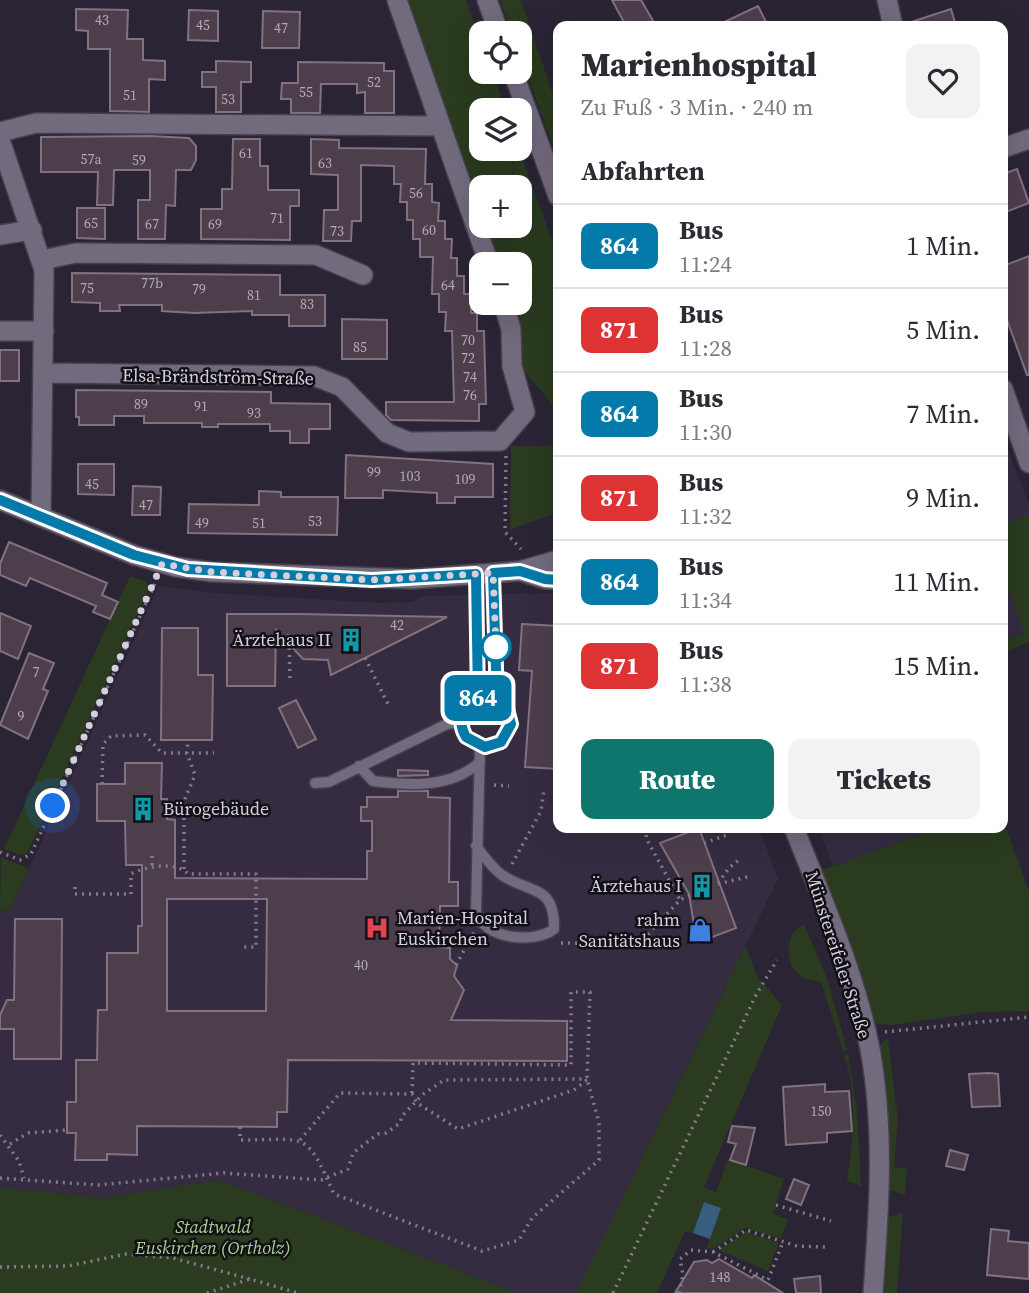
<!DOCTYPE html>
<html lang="de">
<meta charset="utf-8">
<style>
body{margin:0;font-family:"Source Serif 4",serif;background:#f2f2f3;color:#2b2b33;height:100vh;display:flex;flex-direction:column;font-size:26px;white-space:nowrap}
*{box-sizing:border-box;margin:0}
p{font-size:23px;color:#7c7c81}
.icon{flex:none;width:38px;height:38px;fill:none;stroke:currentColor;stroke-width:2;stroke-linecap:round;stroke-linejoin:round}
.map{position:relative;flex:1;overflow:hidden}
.details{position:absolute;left:553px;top:21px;width:455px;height:812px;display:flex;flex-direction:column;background:#fff;border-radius:14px;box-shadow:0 7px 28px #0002}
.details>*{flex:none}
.badge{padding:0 14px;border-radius:10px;font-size:24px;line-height:46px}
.fabs{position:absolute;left:469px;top:21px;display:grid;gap:14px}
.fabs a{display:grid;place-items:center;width:63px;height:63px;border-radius:14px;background:#fff;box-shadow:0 7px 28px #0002;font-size:35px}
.you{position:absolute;width:35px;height:35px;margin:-18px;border:5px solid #fff;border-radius:50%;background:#1a73e8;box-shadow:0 0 0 10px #1a73e833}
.map>.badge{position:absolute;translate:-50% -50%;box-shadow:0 0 0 4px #fff}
h2{padding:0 28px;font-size:26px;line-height:63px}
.round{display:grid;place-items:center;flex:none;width:74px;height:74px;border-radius:14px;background:#f2f2f3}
.summary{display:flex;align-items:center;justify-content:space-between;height:119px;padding:0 28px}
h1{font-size:33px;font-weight:800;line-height:52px}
.action{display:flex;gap:14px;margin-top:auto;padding:14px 28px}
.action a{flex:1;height:80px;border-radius:14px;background:#0f766e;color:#fff;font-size:28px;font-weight:800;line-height:80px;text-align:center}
.action a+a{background:#f2f2f3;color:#2b2b33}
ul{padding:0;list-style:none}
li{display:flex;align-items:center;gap:21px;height:84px;padding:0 28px;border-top:2px solid #e1e1e2}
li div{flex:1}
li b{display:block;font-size:26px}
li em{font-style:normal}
li .badge{min-width:77px;font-weight:700;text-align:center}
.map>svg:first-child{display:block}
.built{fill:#362c42}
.green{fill:#2a3b1f}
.water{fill:#375e7f}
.building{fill:#4d3e4b;stroke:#827180;stroke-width:2;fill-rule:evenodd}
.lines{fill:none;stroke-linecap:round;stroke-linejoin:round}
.service-casing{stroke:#463f4d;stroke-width:13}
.minor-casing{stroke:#463f4d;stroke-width:22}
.tertiary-casing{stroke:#463f4d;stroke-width:22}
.path{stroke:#827c8a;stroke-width:3.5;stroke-dasharray:2 5;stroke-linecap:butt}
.service{stroke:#726a7d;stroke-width:10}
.minor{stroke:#726a7d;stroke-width:19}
.tertiary{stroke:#726a7d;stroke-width:19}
.line-casing{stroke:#fff;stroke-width:16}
.line{stroke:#037aa9;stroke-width:10}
.walk{stroke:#d4cfda;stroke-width:7;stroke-dasharray:0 12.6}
.stop-dot{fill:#fff;stroke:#037aa9;stroke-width:3.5}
.labels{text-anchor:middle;stroke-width:5;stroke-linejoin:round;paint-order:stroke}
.number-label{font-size:14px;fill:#b2abb6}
.street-label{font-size:18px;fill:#d4cfda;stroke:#120f16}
.poi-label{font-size:18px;fill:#d4cfda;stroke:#120f16;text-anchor:end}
.park-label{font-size:18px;font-style:italic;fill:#a9d28f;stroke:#120f16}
</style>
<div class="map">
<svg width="1029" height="1293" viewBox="0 0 1029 1293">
<rect width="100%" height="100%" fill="#2b2435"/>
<path class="built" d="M1003,437L1029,504V631L1003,641Z
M159,586L215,593L380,603L412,602L424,596L558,593V828H759L778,879L576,1293H518L219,1180L101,1198L0,1187V911L10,910Z
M819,828H938L833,866Z"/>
<path class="green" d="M405,0H466L481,42V72H492L506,110H481V149H519L558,257V423L557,410L520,366L511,303H520V264H497L484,226H520V187H481V218Z
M500,0H521L558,109V160L520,55V33H512Z
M511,446H553V458H558V512L510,530Z
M1029,515V642L1003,653V641L1024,633L1003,574V525Z
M130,576L145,581L149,586L146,595L28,852L22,855L4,849Z
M1003,820L1029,891V1011L982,1012L892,1025L876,1024L822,870L938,828H1003Z
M1,857L29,869L10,910L0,911Z
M804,924L828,981L847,1050L843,1051L821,982L803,978L791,966C787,950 787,932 804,924Z
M746,945L756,975L782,1005L704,1187L716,1192L728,1159L784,1179L773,1214L788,1220L781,1239L745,1228L712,1250L707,1247L721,1208L704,1202L693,1233L685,1231L657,1293H576Z
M888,1039L898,1120L894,1167L907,1169L905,1195L890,1190L889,1117L880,1048L883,1041Z
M848,1054L857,1111L861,1186L847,1181C853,1139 858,1096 844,1055Z
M219,1180L518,1293H0V1187L101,1198Z
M903,1213L897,1293H882L888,1217Z
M746,1232L779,1243L768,1271L718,1250Z"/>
<path class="water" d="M704,1202L721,1208L710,1239L693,1233Z"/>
<path class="building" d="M612,0H641L656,26H626Z
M758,6L768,26H716Z
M76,9L128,10L127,39H143V60L165,61V80L149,79V112L110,111V49H88V31L76,30Z
M951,9L956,26H908V23Z
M189,10L218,11V41L188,40Z
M263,11L300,12L299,48H262Z
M216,61L251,62V82H241V112H216V87H202V72H216Z
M298,62L384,63V71H394V113H365V92L357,93V84H321L320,113H291V99H281L282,83H298Z
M149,136L189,138L196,146V160L191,170H176L175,206L166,205L165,239H138V200H150V170H114L113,205H97L98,172H41V137Z
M233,139H260V166H268V190H299V206H290V240L201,239V209H222V189H232Z
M311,139L339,140V148L426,149L425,184H432V202L439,203L438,221H445V239H452L451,258H457V276H464V294H471V313H477V331H484L486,404H479V421L391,420L386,415V402H454L452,331H445L446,312H439V294H432L433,257H420V239H413V220H407V202H400L401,184H394V166L361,165V221H352L351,241H323L324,210H338V175L311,174Z
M1017,169L1029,203L1003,213V174Z
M77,208H105V239L77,238Z
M1029,256V375H1027L1003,309V266Z
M72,273L280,275V295H325V326H289V315H252V311L194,313L162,311V305H119L120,311H100V303L72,302Z
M342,319L387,320V359H342Z
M0,350H19V381H0Z
M76,390L271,392V403L330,404V429H309V443H290V431H270V424H218V427H202V423H144V416H114V425H79V417H76Z
M346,455L493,464V497H455V503H437V493L383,490V498H345Z
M78,464H114V495L78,494Z
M133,486L161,487L160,515H132Z
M259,491L281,492V497H338L337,535L188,533L189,504L259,505Z
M9,542L107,583L102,595L118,602L110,619L93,612L96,606L30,578L26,586L0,575V564Z
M0,613L31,626L18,659L0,651Z
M227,614H299L447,617L331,675L328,660L303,659L276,630L275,686H227Z
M522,624L558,626V769L525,767L532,671L519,670Z
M162,628H198V675H213L212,740H161Z
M29,653L54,663L43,689L48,691L28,739L0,725Z
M296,700L316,739L298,748L279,708Z
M125,763H162L161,799H167V819L175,820V878L367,879V851H372V821H361V807H367V797H398V791H428V797L450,798L449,882H458V906H440L439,947L450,948V959L457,965L454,976L464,990L451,1020L567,1021V1061L288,1060L287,1112H277V1127L137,1126V1155L107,1154V1160H75L76,1133H67V1102H76V1060H97L98,1010H107V953H138V926H142V865H126L125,821H97V784H125ZM167,899H267L266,1011H167Z
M398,770L428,771V775L398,776Z
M699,828L736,928L697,943L689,894L660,843Z
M15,919H62L61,1059H14V1029H0V1015L7,1000H14Z
M989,1073L998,1074L1000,1106L972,1107L969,1074Z
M825,1084V1092L849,1091L852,1131L827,1133V1142L786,1145L783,1087Z
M732,1126L755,1128L746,1165L730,1160L736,1144L728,1142Z
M950,1150L968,1155L964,1170L946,1166Z
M794,1179L809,1185L801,1205L786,1199Z
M991,1229L1009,1231L1008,1241L1029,1243V1279L987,1275Z
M719,1259L752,1278L754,1275L783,1293H675L694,1262L707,1260L712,1263Z
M820,1276L821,1293H796L794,1279Z"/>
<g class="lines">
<g class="service-casing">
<path id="service" d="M493,573L497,700
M476,574L478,699
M461 722a25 25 0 1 1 50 0a25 25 0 1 1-50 0Z
M359,766L373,781C411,786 451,788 480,762
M315,783L329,782L447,724L461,722
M476,846C484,856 491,867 502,875C530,894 555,884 554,929C535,944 483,940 476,911L480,746"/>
</g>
<g class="minor-casing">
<path id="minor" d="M397,0L489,264
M887,0L893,26
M0,132L36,123L440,126
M0,140L44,270L41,517
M1003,148L1029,139
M0,235L32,230
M42,260L76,253L316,255L363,275
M0,331H44
M43,373L314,376L342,387L387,433L409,442L500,441L525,412L512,366L511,329L503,303
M1003,389L1029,463
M0,500L134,555L176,567L212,572L412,579L520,571L558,560
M520,571L545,579L558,580"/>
</g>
<g class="tertiary-casing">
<path id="tertiary" d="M487,0L499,33
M513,72L558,196
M794,828C822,899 855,973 870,1049C885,1131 879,1211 873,1293"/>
</g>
<path class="path" d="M506,456L505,532L521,549
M289,634L290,681
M365,658L389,706
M102,784L103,744L111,736L145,735L162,753H214
M494,785L509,786
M647,828L646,838L680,900
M704,843L730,834
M0,852L20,860L31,854L157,579
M152,856V867
M512,864L541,811L544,790
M184,869V801L195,775L187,753L188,740
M718,883L729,868L740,859
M718,884L751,876
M75,887V894H131V874C145,866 177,861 188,874H256V947H244
M561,943L639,944L680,900L690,895
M456,965L474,932
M885,1032L1029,1017
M240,1127V1140C308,1140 305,1129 334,1194L482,1251L519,1240L532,1218L599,1160V1122L587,1079L590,992H571V1065L413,1063L412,1094
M0,1135L19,1161L24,1178
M300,1140L340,1093L412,1094L417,1103L458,1129L574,1090L587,1080
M10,1144L28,1133L67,1130
M0,1178L98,1185L224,1173L321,1180L348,1169L353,1153L378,1134L386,1133L400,1123L402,1116L422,1095L444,1080L587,1079
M776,1205L831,1221
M713,1252L746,1230L797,1246L827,1247
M0,1267L68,1266L126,1254L173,1258L250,1279
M207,1293L250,1279L298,1293
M613,1293L757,993L777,960
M679,1293L683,1275L680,1259L691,1250L713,1252L768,1280L783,1242"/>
<use href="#service" class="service"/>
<use href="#minor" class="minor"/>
<use href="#tertiary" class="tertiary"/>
</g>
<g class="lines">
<g class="line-casing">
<path id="line" d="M0,500L134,555L188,569L372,580L476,574L478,699C462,707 457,722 466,737L485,747L501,742L511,724L507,709L497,700L493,573L520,571L545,579L558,580"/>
</g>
<use href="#line" class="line"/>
<path class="walk" d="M53,806L162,564L212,572L372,580L493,573L496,647"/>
</g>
<defs>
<g id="building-bare" transform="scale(1.89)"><path d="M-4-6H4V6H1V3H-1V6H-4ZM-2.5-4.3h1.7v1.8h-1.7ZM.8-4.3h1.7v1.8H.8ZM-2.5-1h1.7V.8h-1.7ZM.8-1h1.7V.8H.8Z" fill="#0f9aa8" stroke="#120f16" stroke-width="2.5" paint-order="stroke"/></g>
<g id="hospital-bare" transform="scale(1.89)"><path d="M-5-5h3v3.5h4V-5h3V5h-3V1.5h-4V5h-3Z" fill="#e0444e" stroke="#120f16" stroke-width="2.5" paint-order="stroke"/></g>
<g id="shop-bare" transform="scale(1.89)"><path d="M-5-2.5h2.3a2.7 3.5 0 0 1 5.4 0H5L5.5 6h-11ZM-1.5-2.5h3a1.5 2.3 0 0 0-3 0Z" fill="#3f7fe0" stroke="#120f16" stroke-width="2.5" paint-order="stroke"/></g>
</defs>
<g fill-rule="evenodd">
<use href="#building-bare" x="351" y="640"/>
<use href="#building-bare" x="143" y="809"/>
<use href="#building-bare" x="702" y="886"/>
<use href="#hospital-bare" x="377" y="928"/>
<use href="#shop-bare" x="700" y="930"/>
</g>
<circle class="stop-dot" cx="496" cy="647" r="14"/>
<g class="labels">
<g class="number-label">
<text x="102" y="25">43</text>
<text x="203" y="30">45</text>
<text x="281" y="33">47</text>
<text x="374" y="87">52</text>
<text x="306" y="97">55</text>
<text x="130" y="100">51</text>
<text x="228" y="104">53</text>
<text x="246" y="158">61</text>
<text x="91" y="164">57a</text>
<text x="139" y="165">59</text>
<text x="325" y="168">63</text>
<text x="416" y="198">56</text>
<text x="277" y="223">71</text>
<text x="91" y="228">65</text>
<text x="152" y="229">67</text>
<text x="215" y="229">69</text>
<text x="429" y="235">60</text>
<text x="337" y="236">73</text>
<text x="152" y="288">77b</text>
<text x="448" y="290">64</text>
<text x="87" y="293">75</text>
<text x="199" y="294">79</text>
<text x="254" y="300">81</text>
<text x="307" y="309">83</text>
<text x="468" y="345">70</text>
<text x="360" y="352">85</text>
<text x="468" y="363">72</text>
<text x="470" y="382">74</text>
<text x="470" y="400">76</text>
<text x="141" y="409">89</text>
<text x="201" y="411">91</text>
<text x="254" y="418">93</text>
<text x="374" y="477">99</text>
<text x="410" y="481">103</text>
<text x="465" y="484">109</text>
<text x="92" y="489">45</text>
<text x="146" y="510">47</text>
<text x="315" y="526">53</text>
<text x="202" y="528">49</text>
<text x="259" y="528">51</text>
<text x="397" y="630">42</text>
<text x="36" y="677">7</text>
<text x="21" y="721">9</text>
<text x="361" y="970">40</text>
<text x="821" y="1116">150</text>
<text x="720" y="1282">148</text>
</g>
<g class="street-label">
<text transform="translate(218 377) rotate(1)" y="6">Elsa-Brändström-Straße</text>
<text transform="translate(838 955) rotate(72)" y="6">Münstereifeler Straße</text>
</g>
<g class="poi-label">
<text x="331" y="646">Ärztehaus II</text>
<text x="163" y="815" text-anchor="start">Bürogebäude</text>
<text x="682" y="892">Ärztehaus I</text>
<text x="397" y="924" text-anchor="start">Marien-Hospital<tspan x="397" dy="21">Euskirchen</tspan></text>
<text x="680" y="926">rahm<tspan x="680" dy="21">Sanitätshaus</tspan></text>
</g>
<g class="park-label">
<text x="213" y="1233">Stadtwald<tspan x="213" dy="21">Euskirchen (Ortholz)</tspan></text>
</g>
</g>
</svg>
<div class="fabs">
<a><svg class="icon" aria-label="locate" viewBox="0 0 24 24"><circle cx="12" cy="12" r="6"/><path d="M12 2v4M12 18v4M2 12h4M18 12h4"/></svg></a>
<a><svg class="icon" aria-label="layers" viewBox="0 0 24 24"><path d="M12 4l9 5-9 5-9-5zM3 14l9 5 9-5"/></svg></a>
<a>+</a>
<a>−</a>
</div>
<div class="you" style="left:53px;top:806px"></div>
<b class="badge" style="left:478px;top:698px;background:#037aa9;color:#fff">864</b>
<section class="details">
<div class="summary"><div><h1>Marienhospital</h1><p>Zu Fuß · 3 Min. · 240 m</p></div><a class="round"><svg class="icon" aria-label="heart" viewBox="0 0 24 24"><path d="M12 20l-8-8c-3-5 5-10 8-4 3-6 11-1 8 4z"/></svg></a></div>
<h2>Abfahrten</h2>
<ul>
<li><span class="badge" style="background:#037aa9;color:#fff">864</span><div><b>Bus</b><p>11:24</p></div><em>1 Min.</em></li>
<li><span class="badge" style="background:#d33;color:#fff">871</span><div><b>Bus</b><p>11:28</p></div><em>5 Min.</em></li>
<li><span class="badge" style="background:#037aa9;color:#fff">864</span><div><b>Bus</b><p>11:30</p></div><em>7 Min.</em></li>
<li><span class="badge" style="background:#d33;color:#fff">871</span><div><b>Bus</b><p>11:32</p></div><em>9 Min.</em></li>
<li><span class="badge" style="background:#037aa9;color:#fff">864</span><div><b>Bus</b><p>11:34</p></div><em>11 Min.</em></li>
<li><span class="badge" style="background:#d33;color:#fff">871</span><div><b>Bus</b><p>11:38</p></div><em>15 Min.</em></li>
</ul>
<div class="action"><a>Route</a><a>Tickets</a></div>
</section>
</div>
